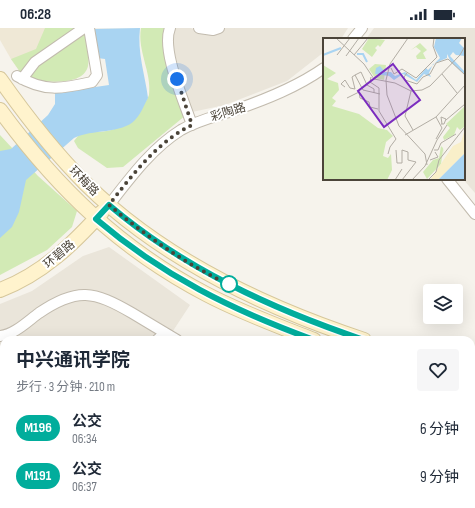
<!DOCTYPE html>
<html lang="zh">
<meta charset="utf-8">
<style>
body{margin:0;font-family:"Sofia Sans Condensed","Noto Sans SC",sans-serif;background:#f6f6f7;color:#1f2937;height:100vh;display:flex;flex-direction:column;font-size:15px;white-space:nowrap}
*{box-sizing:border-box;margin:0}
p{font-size:13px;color:#747a83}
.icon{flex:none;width:22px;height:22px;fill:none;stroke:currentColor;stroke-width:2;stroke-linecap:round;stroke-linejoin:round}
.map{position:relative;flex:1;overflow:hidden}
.details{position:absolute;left:0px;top:308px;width:475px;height:172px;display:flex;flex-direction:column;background:#fff;border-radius:12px 12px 0 0;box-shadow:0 4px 16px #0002}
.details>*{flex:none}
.badge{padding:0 8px;border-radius:13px;font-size:14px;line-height:26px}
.buttons{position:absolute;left:423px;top:256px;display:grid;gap:8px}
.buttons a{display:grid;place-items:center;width:40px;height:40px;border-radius:4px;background:#fff;box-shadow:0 4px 16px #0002;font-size:20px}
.you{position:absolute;width:20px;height:20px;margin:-10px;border:3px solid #fff;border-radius:50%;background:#1a73e8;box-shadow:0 0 0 6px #1a73e833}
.map>.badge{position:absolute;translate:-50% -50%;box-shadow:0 0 0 2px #fff}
.round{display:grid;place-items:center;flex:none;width:42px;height:42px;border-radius:4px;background:#f6f6f7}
.headline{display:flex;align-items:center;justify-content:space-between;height:68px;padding:0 16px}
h1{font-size:19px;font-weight:700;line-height:30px}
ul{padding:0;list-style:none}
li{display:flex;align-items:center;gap:12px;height:48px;padding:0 16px}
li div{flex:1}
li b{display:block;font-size:15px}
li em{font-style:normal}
li .badge{min-width:44px;font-weight:700;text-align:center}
.status{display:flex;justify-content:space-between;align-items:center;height:28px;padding:0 20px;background:#fff;direction:ltr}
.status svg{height:11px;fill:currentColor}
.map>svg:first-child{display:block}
.residential{fill:#eae5da}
.education{fill:#efe8d6}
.green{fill:#d2eab5}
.water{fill:#a9d4f2}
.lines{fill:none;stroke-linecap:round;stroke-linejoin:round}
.street-casing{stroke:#c2bbae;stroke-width:12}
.secondary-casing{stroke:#d6c79b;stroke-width:16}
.street{stroke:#fff;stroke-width:10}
.secondary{stroke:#fff3cd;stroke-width:14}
.line-casing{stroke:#fff;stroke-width:9}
.line{stroke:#01ad9c;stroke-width:6}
.walk{stroke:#4b4439;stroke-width:4;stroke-dasharray:0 7.2}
.stop-dot{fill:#fff;stroke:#01ad9c;stroke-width:2}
.labels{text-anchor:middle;stroke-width:4;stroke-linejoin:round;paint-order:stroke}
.street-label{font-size:12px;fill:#4b4439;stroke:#fff}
.inset-river{fill:none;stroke:#a9d4f2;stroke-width:2}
.inset-road{fill:none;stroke:#b2ada4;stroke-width:1}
.view{fill:#7b2cbf;fill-opacity:0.15;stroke:#7b2cbf;stroke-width:2}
.inset-edge{fill:none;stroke:#4b4439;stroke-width:2}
</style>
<div class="status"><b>06:28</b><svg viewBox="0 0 49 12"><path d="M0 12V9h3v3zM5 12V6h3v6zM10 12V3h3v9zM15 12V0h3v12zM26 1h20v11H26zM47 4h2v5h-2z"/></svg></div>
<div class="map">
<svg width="475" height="480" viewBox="0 0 475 480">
<rect width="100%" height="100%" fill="#f6f3ec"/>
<path class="residential" d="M176,0H191L204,6L217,7L225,0H348L341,11H324V24L287,53L225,77L192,84L173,20L172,3Z
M374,0H475V165L463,151L464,11H366Z
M109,219L190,277L167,312H4V476L0,480V276L32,263L83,228Z"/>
<path class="education" d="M0,0H84L88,37L86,42L76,51H25L11,31L0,12Z
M6,476H231L225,480H2Z"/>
<path class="green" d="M45,0H84C86,11 90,27 88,38C83,60 41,53 25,51L11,31L36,21Z
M141,0H164C158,17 179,68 186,87L123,139L107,140L78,120L74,113L78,108L86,103C108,107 132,98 143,78C145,74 148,70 149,67C152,44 137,23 141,0Z
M0,107L38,148L77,183L72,199L47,222L0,247Z"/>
<path class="water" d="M140,0C137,24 145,47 148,70C144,77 141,86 135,92C122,106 92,101 74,110L26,152L19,184L12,199L0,210V123L11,121L48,87L55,76V65L109,57L105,31L97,30L94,1Z"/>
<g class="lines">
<g class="street-casing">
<path id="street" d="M170,0C161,22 184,73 192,97
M199,0L213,2L219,0
M353,11L362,0
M17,48C44,64 61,61 92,54L97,47L89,0
M22,51L35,34L84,0
M447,151L475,186
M109,177C130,150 152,120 181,102C198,92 217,88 235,82C267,71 297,59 324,40
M0,308C14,307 28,293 39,285C77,259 94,263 132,285C147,294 162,303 177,312
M157,312L165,305
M0,359H4
M0,425H4
M471,446L475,447"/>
</g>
<g class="secondary-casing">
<path id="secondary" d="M0,51C26,88 54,124 86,156C162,231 264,279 364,312
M0,82C57,160 120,221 206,266C240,284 278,298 314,312
M0,262C42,246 72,217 102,184
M471,336H475
M471,351H475"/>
</g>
<use href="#street" class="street"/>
<use href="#secondary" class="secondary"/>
</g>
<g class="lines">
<g class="line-casing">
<path id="line" d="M314,312C232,282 163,248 96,191L109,177C183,240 272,281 364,312"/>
</g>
<use href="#line" class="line"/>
<path class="walk" d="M177,51L192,97C157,114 132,147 109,177C146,208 187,237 232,258L229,256"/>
</g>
<circle class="stop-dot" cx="229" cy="256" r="8"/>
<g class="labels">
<g class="street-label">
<text transform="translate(228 84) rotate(-17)" y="4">彩陶路</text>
<text transform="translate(84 153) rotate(45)" y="4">环梅路</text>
<text transform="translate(59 226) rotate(-40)" y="4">环碧路</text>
</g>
</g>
<g transform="translate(323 10)">
<rect width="142" height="142" fill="#f6f3ec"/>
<path d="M46,0L62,2L57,9L55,7L52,10L54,12L49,19L39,11ZM97,5L104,12L100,15L103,21H94L93,18L98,13L93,9L88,12ZM52,26L63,27L61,42L52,40L46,31ZM0,27L13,35L4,41L15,45L16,52L9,60L13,63L9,68L36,76L55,90L64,92L70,98L63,104L60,118L65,120L68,116L69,132L64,142H0ZM142,68L141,89L137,92L134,89L131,97L121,102L120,99L127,90L123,86ZM118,108L120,110L121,116L120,112L118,126L104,141L100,134L110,122L116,120Z" fill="#d2eab5"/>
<path d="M142,91V115L115,142H107L130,108L138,104Z" fill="#f9efc9"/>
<path d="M113,0H139L136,5L142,11V18L133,17L130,14L127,18L142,34V37L128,24L124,16V20L110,26L106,35L108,39L101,36L94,44L80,36L71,42L66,38L52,36L53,30L57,28L62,34H68L72,38L82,34L93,42L103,30L105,32L117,20L111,9ZM142,115V142H115Z" fill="#a9d4f2"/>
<path class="inset-river" d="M34,16H40L44,24M0,17L18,10"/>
<path class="inset-road" d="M13,0L41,26L51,41L72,45L88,53L99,52L107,48L137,17L142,8M85,0L67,26L63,42L64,57L76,88L102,116L104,127M14,17L27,0M31,17L45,0M23,18L36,0M68,30L71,36L79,31L93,40L114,19L110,8L111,0M84,35L81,39L82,42L94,46L100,39L107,36L113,25L125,21L142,37M119,36L134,55M32,37L38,34L44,47L51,51V55M48,39L47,44L56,50V73L73,101L67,109L65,116M22,49L18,46L22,42L27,50L32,51L29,39L32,37L40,52L57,56M88,53L82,78L90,92M24,60L36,54L37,60L46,64L47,69L55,71M113,79L119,90L113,101M123,82L142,66M118,86H121L123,81L118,79L119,86M82,97L113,79L142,47M73,112L74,125H79V112L85,114V122L93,124L79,142M111,112H115L118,105L133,96M107,122L115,119L112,114M72,142L79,131M89,142L102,128L114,102L124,87M105,142L113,134L116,122L142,89"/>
<path class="view" d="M70,26L97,62L61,89L35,53Z"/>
<rect width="142" height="142" class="inset-edge"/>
</g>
</svg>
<div class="buttons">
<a><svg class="icon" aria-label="layers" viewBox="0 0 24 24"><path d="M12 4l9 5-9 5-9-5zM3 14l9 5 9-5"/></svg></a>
</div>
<div class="you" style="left:177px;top:51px"></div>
<section class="details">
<div class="headline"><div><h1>中兴通讯学院</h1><p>步行 · 3 分钟 · 210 m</p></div><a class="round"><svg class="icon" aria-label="heart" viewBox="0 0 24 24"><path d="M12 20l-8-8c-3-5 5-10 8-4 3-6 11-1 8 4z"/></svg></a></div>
<ul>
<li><span class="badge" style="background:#01ad9c;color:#fff">M196</span><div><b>公交</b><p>06:34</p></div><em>6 分钟</em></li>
<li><span class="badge" style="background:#01ad9c;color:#fff">M191</span><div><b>公交</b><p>06:37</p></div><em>9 分钟</em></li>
</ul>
</section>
</div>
